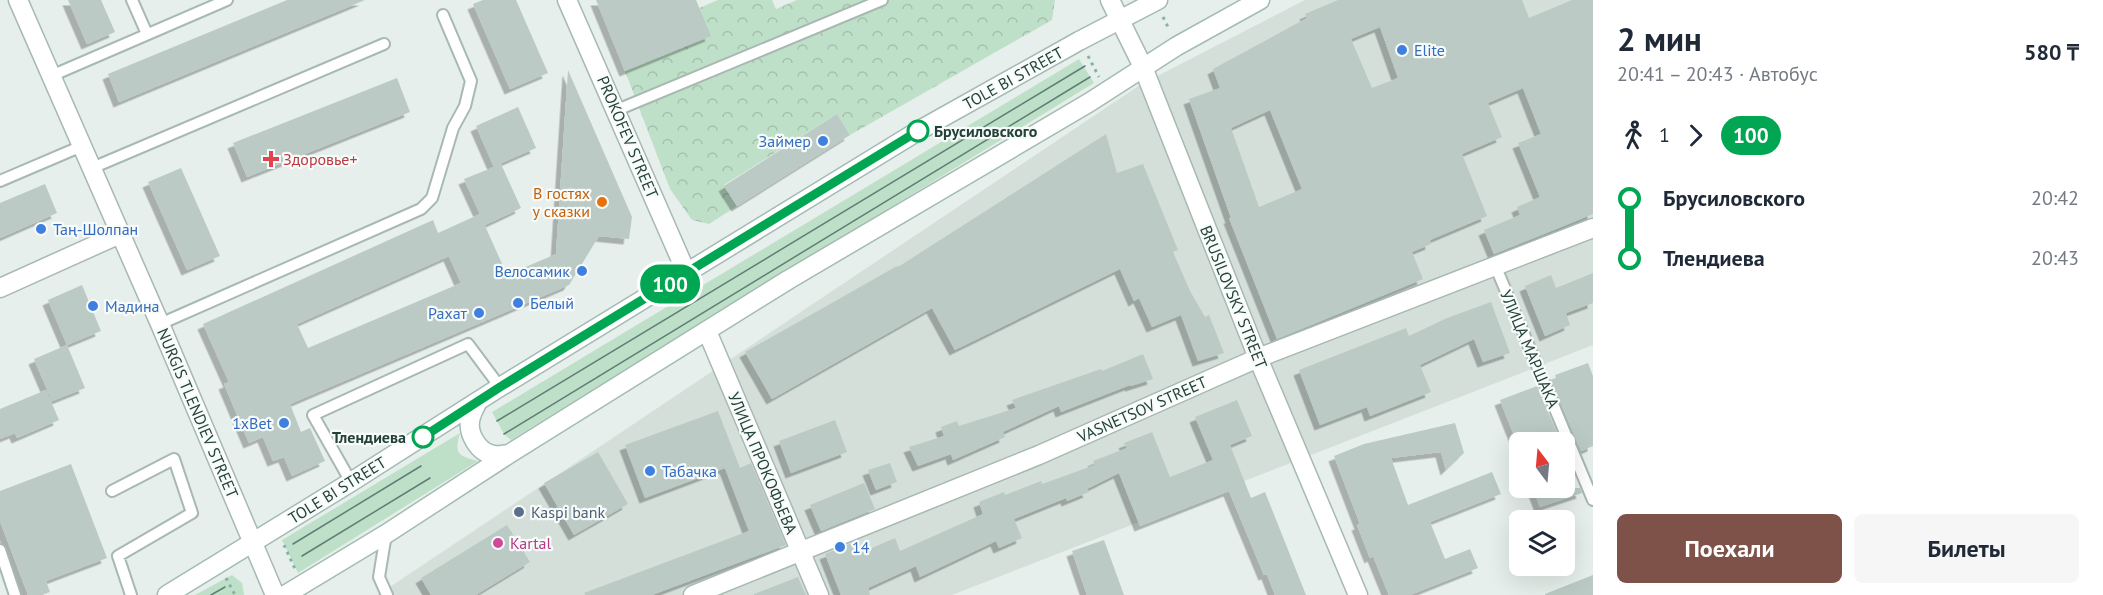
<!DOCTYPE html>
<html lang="ru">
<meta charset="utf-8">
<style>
body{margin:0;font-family:"PT Sans",sans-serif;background:#f6f6f7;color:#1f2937;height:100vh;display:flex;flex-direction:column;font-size:22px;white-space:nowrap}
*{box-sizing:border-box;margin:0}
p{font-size:20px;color:#747a83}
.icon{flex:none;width:33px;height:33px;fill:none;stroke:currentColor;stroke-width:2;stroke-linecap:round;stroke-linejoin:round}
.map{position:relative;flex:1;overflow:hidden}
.sheet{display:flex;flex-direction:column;background:#fff;width:510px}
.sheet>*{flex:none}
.badge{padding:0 12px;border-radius:20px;font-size:21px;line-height:39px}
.needle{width:39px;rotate:344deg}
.fabs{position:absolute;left:1509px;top:432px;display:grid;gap:12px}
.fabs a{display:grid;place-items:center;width:66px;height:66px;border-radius:9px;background:#fff;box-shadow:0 6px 24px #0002;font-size:30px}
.map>.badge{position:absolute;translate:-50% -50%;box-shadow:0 0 0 3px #fff}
.legs{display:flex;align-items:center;gap:9px;height:66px;padding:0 24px;font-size:20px}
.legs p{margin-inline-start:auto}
.head{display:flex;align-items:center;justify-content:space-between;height:102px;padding:0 24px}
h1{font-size:33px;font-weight:800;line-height:45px}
.button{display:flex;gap:12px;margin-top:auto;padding:12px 24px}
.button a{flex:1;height:69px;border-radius:9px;background:#7f5249;color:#fff;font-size:24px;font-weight:800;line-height:69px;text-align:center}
.button a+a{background:#f6f6f7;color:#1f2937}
ul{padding:0 24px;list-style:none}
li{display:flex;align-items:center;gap:21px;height:60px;font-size:22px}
li i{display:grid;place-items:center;width:9px;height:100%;margin:0 8px;background:currentColor}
li i::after{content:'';width:15px;height:15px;margin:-8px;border:4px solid;border-radius:50%;background:#fff}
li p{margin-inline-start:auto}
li:first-child i{background:linear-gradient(#0000 50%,currentColor 0)}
li:last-child i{background:linear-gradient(currentColor 50%,#0000 0)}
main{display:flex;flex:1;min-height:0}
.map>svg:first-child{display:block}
.built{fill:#d4dfda}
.green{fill:#bfe0c8}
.forest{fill:url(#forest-crowns)}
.building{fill:#bbcac4;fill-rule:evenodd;filter:url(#shadow)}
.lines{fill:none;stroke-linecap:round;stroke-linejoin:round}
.service-casing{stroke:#a8b8b2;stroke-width:14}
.minor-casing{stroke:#a8b8b2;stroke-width:21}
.tertiary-casing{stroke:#a8b8b2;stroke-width:21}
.secondary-casing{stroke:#a4bbb3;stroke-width:21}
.path{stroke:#86b3a5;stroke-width:3;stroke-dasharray:3 4.5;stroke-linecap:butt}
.service{stroke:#fff;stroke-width:10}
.minor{stroke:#fff;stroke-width:18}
.tertiary{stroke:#fff;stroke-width:18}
.secondary{stroke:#fff;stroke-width:18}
.tram{stroke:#5f7d75;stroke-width:1.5}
.line-1-casing{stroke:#fff;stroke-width:14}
.line-1{stroke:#00a651;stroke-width:9}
.shop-dot{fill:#3f7fe0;stroke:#f7fbf9;stroke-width:2}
.stop-1-dot{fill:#fff;stroke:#00a651;stroke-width:3}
.health-dot{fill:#e0444e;stroke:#f7fbf9;stroke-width:2}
.food-dot{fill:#e8710a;stroke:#f7fbf9;stroke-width:2}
.service-dot{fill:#5c6f8a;stroke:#f7fbf9;stroke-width:2}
.hotel-dot{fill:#d1479c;stroke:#f7fbf9;stroke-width:2}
.labels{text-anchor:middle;stroke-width:4.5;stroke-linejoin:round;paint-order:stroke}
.shop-label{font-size:16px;fill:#366cbe;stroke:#f7fbf9;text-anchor:start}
.street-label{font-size:16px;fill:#24423a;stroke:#f7fbf9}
.stop-label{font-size:16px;font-weight:bold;fill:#24423a;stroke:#f7fbf9;text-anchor:start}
.health-label{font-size:16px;fill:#be3a42;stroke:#f7fbf9;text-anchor:start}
.food-label{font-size:16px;fill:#c56008;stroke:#f7fbf9;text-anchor:end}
.service-label{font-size:16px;fill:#4e5e75;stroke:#f7fbf9;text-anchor:start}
.hotel-label{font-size:16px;fill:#b23c85;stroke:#f7fbf9;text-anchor:start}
</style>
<main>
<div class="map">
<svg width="1593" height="595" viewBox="0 0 1593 595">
<defs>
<pattern id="forest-crowns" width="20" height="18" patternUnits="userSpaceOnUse" patternTransform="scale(1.5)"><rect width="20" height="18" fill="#bfe0c8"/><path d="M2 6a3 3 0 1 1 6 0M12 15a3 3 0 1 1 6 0" fill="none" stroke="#a4c1ad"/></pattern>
<filter id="shadow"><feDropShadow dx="-5.5" dy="5.5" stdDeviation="0" flood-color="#0004"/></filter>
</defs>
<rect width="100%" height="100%" fill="#e6efeb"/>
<path class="built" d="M1305,0H1593V345L952,595H378L1140,85Z"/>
<path class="green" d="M1079,59L1094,83L511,440L504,434L492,412Z
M460,433C454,454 458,456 478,461L298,573L282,540Z
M232,575L242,583L244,595H195Z"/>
<path class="forest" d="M718,0H772L776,9L797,0H1055L1052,20L850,135L837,114L724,185L737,206L709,224L692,220L670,189L625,71L699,8Z"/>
<path class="building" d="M68,0H101L115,32L87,44Z
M287,0H365L119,102L108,74Z
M483,0H516L548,73L510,89L473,4Z
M596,0H696L711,36L625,71Z
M1338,0H1522L1529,18L1572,0H1593V214L1494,254L1484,230L1520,215L1517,207L1540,197L1518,143L1541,134L1523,88L1488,103L1502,137L1462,154L1487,216L1430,240L1431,244L1412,252L1423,279L1277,339L1229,218H1231L1189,99L1220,88L1213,69L1307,18L1305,14ZM1380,27L1398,78L1372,88L1351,39ZM1270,110L1302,189L1259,207L1231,128Z
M568,70L632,217L629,239L599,236L569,285L290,404L301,432L310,428L325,461L292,476L284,457L273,461L263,437L249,443L224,384L229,382L203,324L433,220L438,233L480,214L464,179L494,167L476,126L518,107L536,148L499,164H501L521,208L485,225L482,219L507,275L556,254ZM449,256L461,283L308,348L297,324Z
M397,78L410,112L247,177L233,143Z
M837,114L850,135L737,206L724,186Z
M1106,134L1117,173L1143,164L1178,250L1173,252L1190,291L1205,317L1209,315L1224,353L1198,361L1181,315L1152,327L1139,298L1134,301L1120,269L955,350L932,308L772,399L745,352L897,266L898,267Z
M181,168L220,256L187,270L148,182Z
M45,184L57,213L0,238V203Z
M1593,273V303L1566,313L1570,325L1545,336L1525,286L1551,275L1556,288Z
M82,285L101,331L67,345L48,300Z
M1491,302L1510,353L1483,362L1474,339L1420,365L1431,392L1370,416L1367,407L1320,425L1299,370L1406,328L1409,336L1447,318Z
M67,345L85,388L52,401L34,359Z
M1143,354L1153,379L1131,386L1130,385L1061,412L1059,406L1003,432L1005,437L953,460L951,454L918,466L909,447L944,436L941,427L957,421L959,426L1016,408L1012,400L1101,369L1102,371Z
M1588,363L1593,376V446L1581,451L1551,380L1556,378L1555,375Z
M1537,386L1561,442H1517L1511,428L1500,400Z
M46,390L59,420L17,438L15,433L0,439V409Z
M1237,400L1252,436L1230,445L1251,498L1265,492L1306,595H1275L1267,574L1264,575L1229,491L1140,526L1119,473L1087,489L1089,492L1067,501L1066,498L1014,519L1022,538L999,548L996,541L920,577L916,566L868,588L870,595H841L825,554L852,543L856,555L895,538L900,551L983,514L979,502L1004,492L1005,495L1041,481L1042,484L1095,465L1093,461L1127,448L1124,443L1152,432L1170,477L1213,460L1195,417Z
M718,411L740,468L751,463L786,545L652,595H585L584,593L749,531L725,468L645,498L625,445Z
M835,420L847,452L791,473L779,441Z
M1455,423L1464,453L1446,470L1441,452L1391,458L1408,505L1492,472L1501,494L1430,522L1445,559L1470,549L1478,568L1410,595H1389L1373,556L1370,558L1357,525L1360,524L1334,456L1364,444Z
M598,452L628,504L574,535L544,483Z
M890,463L897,482L876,490L868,470Z
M71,464L107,558L46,581L50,592L42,595H28L0,521V491Z
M864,483L875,509L821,531L810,505Z
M1533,488H1580L1582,493L1540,507Z
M507,525L530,562L476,595H431L421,578Z
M1104,540L1124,595H1087L1072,551Z
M1593,575V595H1545V594Z
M798,577L806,595H754V594Z"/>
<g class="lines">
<g class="service-casing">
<path id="service" d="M132,0L147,34
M51,76L227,0
M617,110L882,0
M92,168L384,44
M0,181L82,146
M1495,265L1593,500
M160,324L421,209L432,198L453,128L465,106L471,81L443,15
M351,482L313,415L468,344L500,387
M112,491L174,459L192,513L118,556L131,595
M386,534L379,577L387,595
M0,550L15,595"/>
</g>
<g class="minor-casing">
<path id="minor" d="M567,0L687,274
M0,288L120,234
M707,331L819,595
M693,595L1039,455L1258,358L1593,228"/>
</g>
<g class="tertiary-casing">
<path id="tertiary" d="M18,0L160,324L275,595
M1110,0L1143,67L1258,358L1358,595"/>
</g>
<g class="secondary-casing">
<path id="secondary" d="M477,403C475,408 472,412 471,417C466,432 478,453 494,455C499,456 505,454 509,454
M167,595L351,482L500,387L918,131L1079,41L1158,0
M285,595L386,534L509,454L788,280L1090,102L1177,46L1260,0"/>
</g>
<path class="path" d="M1163,17L1169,29
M1088,56L1099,77
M284,545L295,569
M226,578L235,595"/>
<use href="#service" class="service"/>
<use href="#minor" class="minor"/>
<use href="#tertiary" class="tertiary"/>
<use href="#secondary" class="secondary"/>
<path class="tram" d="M497,421L1085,66
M504,434L1090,77
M293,544L421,466
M302,556L430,478
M211,595L225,587"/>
</g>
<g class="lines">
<g class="line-1-casing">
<path id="line-1" d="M423,437L500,387L918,131"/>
</g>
<use href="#line-1" class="line-1"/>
</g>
<g class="shop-dot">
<circle cx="1402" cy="50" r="6"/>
<circle cx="823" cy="141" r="6"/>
<circle cx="41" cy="229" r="6"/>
<circle cx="582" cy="271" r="6"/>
<circle cx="518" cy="303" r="6"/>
<circle cx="93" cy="306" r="6"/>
<circle cx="479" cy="313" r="6"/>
<circle cx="284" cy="423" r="6"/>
<circle cx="650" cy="471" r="6"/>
<circle cx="840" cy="547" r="6"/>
</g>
<g class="stop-1-dot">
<circle cx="918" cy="131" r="10"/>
<circle cx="423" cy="437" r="10"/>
</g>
<path class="health-dot" d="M268 150h6v6h6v6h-6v6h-6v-6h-6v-6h6z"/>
<circle class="food-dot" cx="602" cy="202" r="6"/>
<circle class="service-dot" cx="519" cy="512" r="6"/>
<circle class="hotel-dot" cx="498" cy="543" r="6"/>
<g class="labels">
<g class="shop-label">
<text x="1414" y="56">Elite</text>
<text x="811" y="147" text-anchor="end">Займер</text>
<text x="53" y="235">Таң-Шолпан</text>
<text x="570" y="277" text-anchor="end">Велосамик</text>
<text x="530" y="309">Белый</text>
<text x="105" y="312">Мадина</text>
<text x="467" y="319" text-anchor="end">Рахат</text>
<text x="272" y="429" text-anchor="end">1xBet</text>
<text x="662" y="477">Табачка</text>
<text x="852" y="553">14</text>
</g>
<g class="street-label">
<text transform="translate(1013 78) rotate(-29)" y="6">TOLE BI STREET</text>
<text transform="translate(628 137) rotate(67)" y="6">PROKOFEV STREET</text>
<text transform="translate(1234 297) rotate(68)" y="6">BRUSILOVSKY STREET</text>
<text transform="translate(1530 349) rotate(67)" y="6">УЛИЦА МАРШАКА</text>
<text transform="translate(1142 409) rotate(-24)" y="6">VASNETSOV STREET</text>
<text transform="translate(198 413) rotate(67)" y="6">NURGIS TLENDIEV STREET</text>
<text transform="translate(763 463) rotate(67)" y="6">УЛИЦА ПРОКОФЬЕВА</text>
<text transform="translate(337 490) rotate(-32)" y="6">TOLE BI STREET</text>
</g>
<g class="stop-label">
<text x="934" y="137">Брусиловского</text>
<text x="406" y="443" text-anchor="end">Тлендиева</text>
</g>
<g class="health-label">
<text x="283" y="165">Здоровье+</text>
</g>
<g class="food-label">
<text x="590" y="199">В гостях<tspan x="590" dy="18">у сказки</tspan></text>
</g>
<g class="service-label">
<text x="531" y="518">Kaspi bank</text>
</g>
<g class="hotel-label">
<text x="510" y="549">Kartal</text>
</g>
</g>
</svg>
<div class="fabs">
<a><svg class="needle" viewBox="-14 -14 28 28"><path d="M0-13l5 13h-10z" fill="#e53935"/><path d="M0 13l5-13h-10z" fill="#747a83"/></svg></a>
<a><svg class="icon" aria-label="layers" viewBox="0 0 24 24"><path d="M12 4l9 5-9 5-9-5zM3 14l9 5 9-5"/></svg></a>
</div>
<b class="badge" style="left:670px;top:284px;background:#00a651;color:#fff">100</b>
</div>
<section class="sheet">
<div class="head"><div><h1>2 мин</h1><p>20:41 – 20:43 · Автобус</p></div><b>580 ₸</b></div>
<div class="legs"><svg class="icon" aria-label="walk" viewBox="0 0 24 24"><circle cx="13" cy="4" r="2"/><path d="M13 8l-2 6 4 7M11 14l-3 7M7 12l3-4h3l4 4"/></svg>1<svg class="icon" aria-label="forward" viewBox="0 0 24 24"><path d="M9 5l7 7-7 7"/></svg><b class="badge" style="background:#00a651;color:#fff">100</b></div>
<ul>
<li><i style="color:#00a651"></i><b>Брусиловского</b><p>20:42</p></li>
<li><i style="color:#00a651"></i><b>Тлендиева</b><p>20:43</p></li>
</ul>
<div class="button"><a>Поехали</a><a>Билеты</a></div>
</section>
</main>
